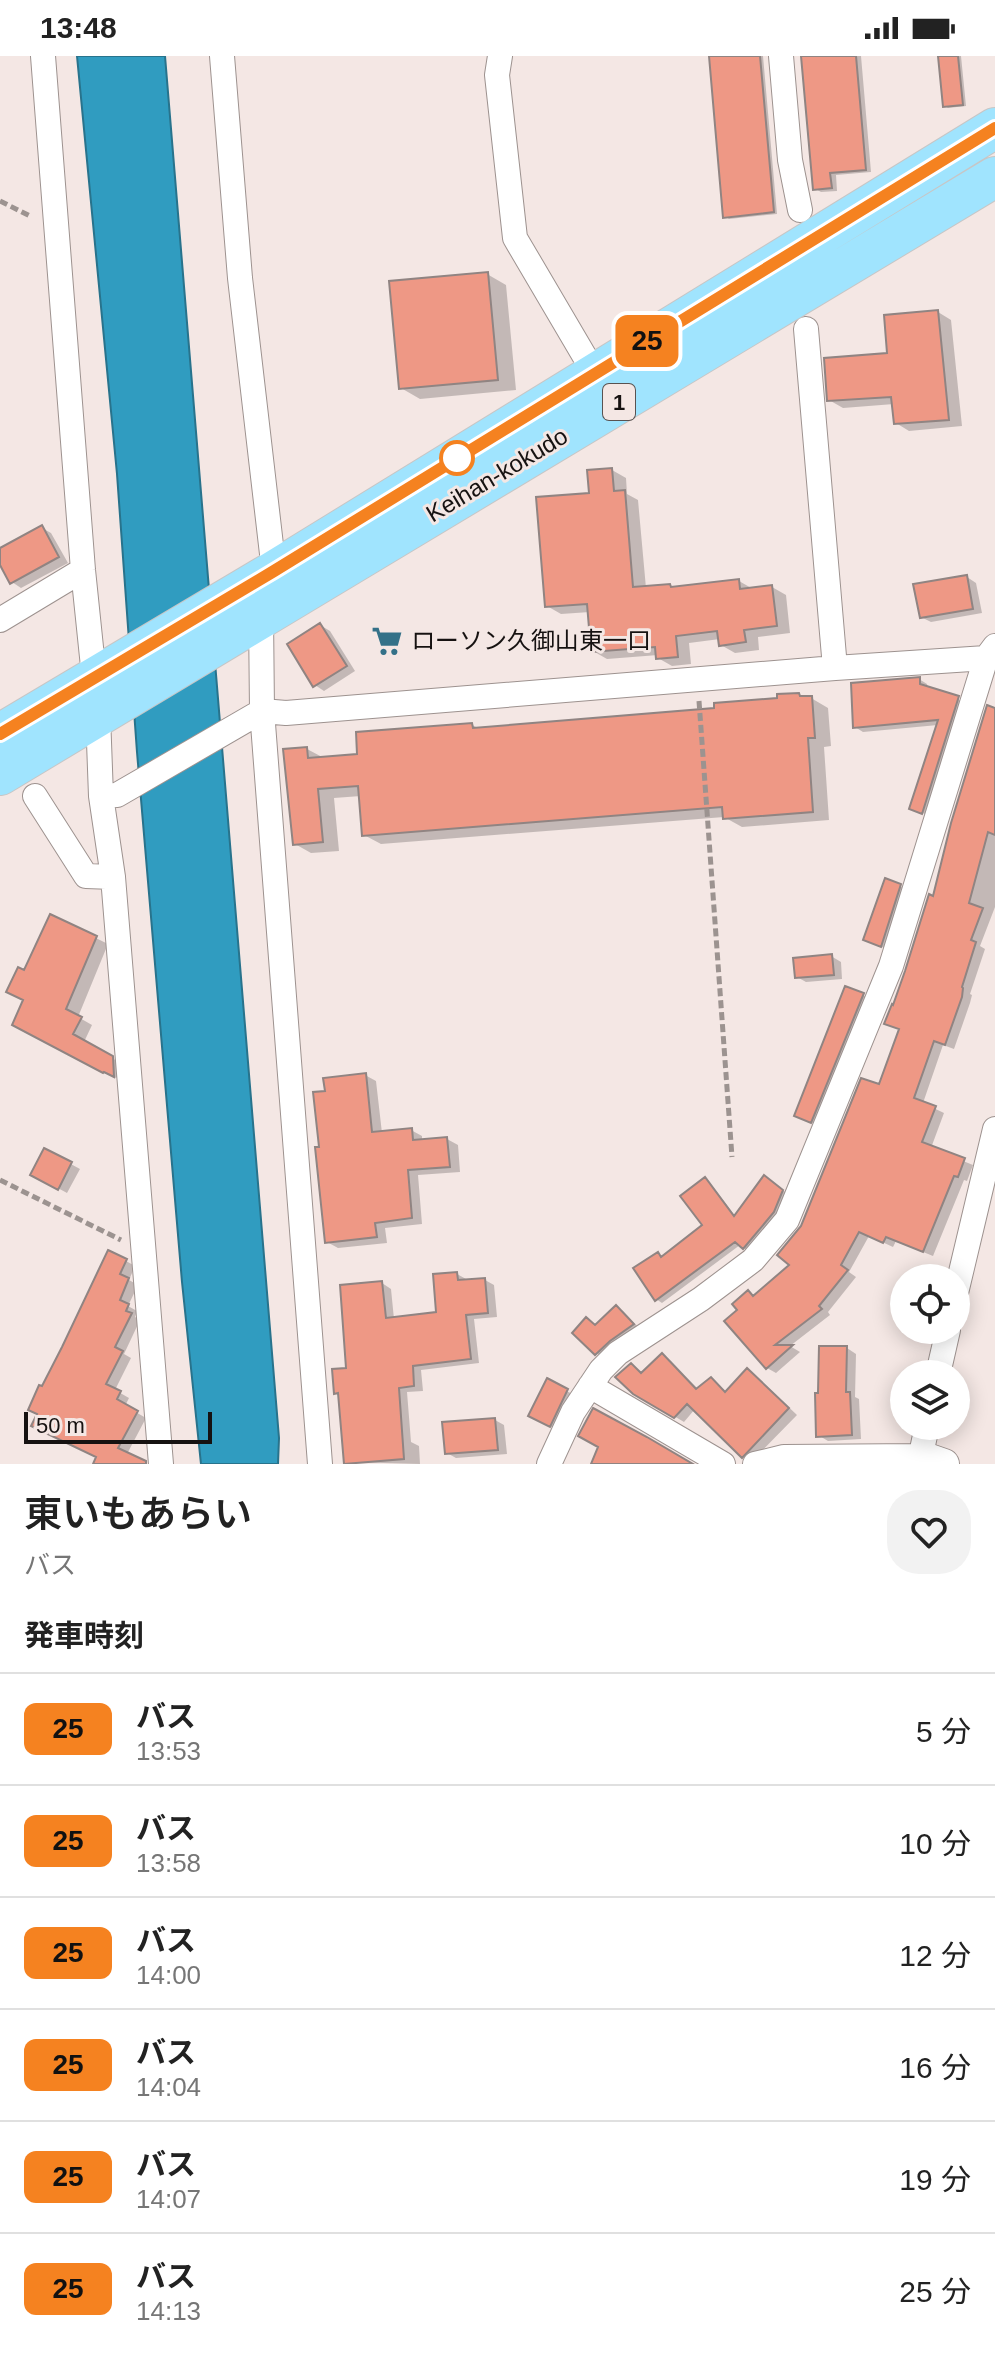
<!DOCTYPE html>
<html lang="ja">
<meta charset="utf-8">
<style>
body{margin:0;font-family:Helvetica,"Noto Sans JP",sans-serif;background:#f2f2f2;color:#222;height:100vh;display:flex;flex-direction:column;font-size:30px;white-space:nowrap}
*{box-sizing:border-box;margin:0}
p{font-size:26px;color:#767676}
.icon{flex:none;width:44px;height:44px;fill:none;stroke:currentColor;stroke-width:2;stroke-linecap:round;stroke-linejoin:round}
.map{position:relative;height:1408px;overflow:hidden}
.sheet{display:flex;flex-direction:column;background:#fff;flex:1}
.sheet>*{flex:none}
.badge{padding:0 16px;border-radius:12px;font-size:28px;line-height:52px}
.buttons{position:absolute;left:890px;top:1208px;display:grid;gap:16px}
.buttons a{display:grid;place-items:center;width:80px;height:80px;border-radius:50%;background:#fff;box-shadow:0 4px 20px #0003;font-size:40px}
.scale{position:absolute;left:24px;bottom:20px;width:188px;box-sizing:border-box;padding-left:8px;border:4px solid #161211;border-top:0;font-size:22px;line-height:28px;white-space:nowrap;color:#161211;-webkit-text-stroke:6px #f4e7e4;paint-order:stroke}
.map>.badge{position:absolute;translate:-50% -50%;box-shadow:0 0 0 4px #fff}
h2{padding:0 24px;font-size:30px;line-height:72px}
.round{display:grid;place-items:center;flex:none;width:84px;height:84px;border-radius:32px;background:#f2f2f2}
.head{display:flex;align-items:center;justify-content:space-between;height:136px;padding:0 24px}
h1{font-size:38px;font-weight:600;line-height:60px}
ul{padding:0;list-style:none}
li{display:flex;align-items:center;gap:24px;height:112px;padding:0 24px;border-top:2px solid #e0e0e0}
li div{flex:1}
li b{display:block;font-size:30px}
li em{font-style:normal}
li .badge{min-width:88px;font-weight:700;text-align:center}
.status{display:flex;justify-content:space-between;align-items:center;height:56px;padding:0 40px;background:#fff;direction:ltr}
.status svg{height:22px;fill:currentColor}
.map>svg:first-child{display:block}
.water{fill:#309cc0;stroke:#28738c;stroke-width:2}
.shadow{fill:#0003}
.building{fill:#ee9885;stroke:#908482;stroke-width:2}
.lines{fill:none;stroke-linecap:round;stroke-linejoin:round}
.minor-casing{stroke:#9d928f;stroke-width:26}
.tertiary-casing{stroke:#9d928f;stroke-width:32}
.trunk-casing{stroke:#c7c6c6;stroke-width:42}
.path{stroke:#9c9390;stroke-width:5;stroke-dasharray:8 4;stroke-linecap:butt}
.minor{stroke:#fff;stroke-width:24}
.tertiary{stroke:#fff;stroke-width:30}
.trunk{stroke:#a0e4fe;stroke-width:40}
.line-casing{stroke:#fff;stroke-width:18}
.line{stroke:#f58220;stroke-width:12}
.stop-dot{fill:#fff;stroke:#f58220;stroke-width:4}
.labels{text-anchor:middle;stroke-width:6;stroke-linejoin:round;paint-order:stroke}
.shield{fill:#f4e7e4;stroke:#595250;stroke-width:2}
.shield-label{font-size:22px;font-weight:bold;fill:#161211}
.street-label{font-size:24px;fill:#161211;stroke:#f4e7e4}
.poi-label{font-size:24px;fill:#161211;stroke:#f4e7e4;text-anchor:start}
</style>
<div class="status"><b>13:48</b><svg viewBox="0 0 49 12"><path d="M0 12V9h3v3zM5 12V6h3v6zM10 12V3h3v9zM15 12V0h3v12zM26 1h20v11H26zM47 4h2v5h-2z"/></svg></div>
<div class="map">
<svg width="995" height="1408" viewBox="0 0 995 1408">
<rect width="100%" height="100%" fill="#f4e7e4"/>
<path class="water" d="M77,0H165L279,1382L278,1408H201L182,1226L137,696L117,418Z"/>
<path class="shadow" d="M711,0H763L777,158L729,163L725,160Z
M802,0H861L871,116L836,119L837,135L821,136L814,132Z
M940,0H961L966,50L948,52L944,49Z
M487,218L506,229L516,334L420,343L401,332Z
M938,256L951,264L962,370L909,375L896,367L894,348L843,352L829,344L890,299Z
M612,414L626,422L627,438L638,444L646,532L670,530L676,533L739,525L753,533L772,531L786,539L790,577L758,581L759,594L735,597L721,589L720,583L689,587L691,608L672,610L658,602V599L607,603L593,595L590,556L561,558L547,550L591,439Z
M42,472L51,477L68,507L21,532L12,526L0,505V494Z
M967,521L976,527L982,557L931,566L921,561Z
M320,569L330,575L355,615L324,635L315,629Z
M919,623L927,628L928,632L966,647L931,761L912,752L938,669L863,676L855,671Z
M799,639L805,642H811L828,652L831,690L824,691L829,764L742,771L724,761L381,788L364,779L361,740L334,742L339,795L311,797L295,788L307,693L324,702L360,699L472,669L480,673L717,654L780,644Z
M995,654V851L980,890L985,893L970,938L972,939L970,947L954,993L943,989L923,1047L944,1057L931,1092L973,1109L967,1125L964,1124L933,1200L896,1185L893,1191L869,1180L849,1216L856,1221L828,1256L830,1259L790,1290L800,1296L776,1317L767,1312L740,1254L748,1237L756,1241L792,1209L803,1171L880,1031L901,974L886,967L935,842Z
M900,830L907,834L889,894L865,884Z
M51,860L108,888L78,961L92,969L84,986L124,1009L125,1025L117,1021L116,1022L26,975L25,916Z
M831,900L841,906L842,923L806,926L797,921Z
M863,939L872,945L820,1070L806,1065Z
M365,1019L376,1025L382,1077L411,1074L422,1080V1085L447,1083L458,1089L460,1116L418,1119L422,1168L385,1172L387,1187L338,1192L327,1186L321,1092L327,1037Z
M45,1094L80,1113L67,1137L32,1118Z
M705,1124L710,1127L736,1161L770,1125L788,1138L779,1159L748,1195L740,1189L662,1247L656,1243L658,1198L663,1202L705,1169Z
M126,1205L135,1210L129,1224L138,1229L128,1250L137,1255L135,1261L140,1264L124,1298L131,1302L115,1334L129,1342L125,1350L146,1362L127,1398L146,1408H105L98,1401L39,1358L43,1333Z
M457,1218L466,1223V1225L485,1224L494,1229L497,1261L474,1263L479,1307L421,1314L423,1335L407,1336L411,1386L419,1390L420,1408L346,1406L341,1339L336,1336L348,1313L382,1227L391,1233L394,1263L438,1258Z
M616,1251L623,1255L640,1273L603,1301L596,1297L587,1264L596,1270Z
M847,1292L856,1298L855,1341L859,1343L861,1383L828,1385L818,1379Z
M662,1299L671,1305L699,1334L711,1324L727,1336L747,1315L756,1320L797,1359L752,1405L743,1400L695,1353L684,1366L634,1336L631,1309L643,1317Z
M548,1325L576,1340L559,1375L540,1365Z
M495,1364L504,1369L507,1398L456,1402L447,1397Z"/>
<path class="building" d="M709,0H760L774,156L723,162Z
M801,0H856L866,114L830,117L832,132L813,134Z
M938,0H958L963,49L943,51Z
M488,216L498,324L399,333L389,225Z
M938,254L949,364L894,368L891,341L827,345L824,302L887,297L884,259Z
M612,412L614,435L625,434L633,531L670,528L671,531L739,523L740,533L772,529L777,570L744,574L746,586L719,590L717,575L676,580L678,601L656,603L655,591L591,596L587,548L545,551L536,441L589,437L587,414Z
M42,469L59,501L10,528L0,509V492Z
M967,519L973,553L920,562L913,528Z
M320,567L347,610L313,631L287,588Z
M920,621V628L959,640L922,758L909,753L938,664L853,672L851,627Z
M799,637L800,640H812L815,682H808L813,756L723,763L722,751L362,780L358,730L318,733L323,786L293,789L283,693L307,691L308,702L357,698L356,676L472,667L473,672L714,652V647L777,642V638Z
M987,649L995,652V779L988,776L969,847L983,852L971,884L976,886L962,931L963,932L962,941L945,989L934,985L914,1042L936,1050L922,1086L965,1102L958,1121L954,1120L923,1196L886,1181L883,1187L859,1176L841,1209L848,1214L819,1250L822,1253L775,1289H793L766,1313L724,1265L737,1254L732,1248L748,1234L753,1240L789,1209L777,1199L801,1170L861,1022L879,1028L899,973L884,968L892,948L893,949L905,915L929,838L933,840L951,767Z
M885,822L901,828L881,891L863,884Z
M50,858L97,880L66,953L82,961L73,978L113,1000L114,1021L104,1016L103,1017L12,969L23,944L6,936L18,911L24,914Z
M832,898L834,919L795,922L793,902Z
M845,930L864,937L811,1067L794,1060Z
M366,1017L372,1076L412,1072L413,1084L447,1081L450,1111L408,1114L412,1162L375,1167L377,1181L325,1187L315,1091H319L313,1036L325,1035L323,1022Z
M44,1092L72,1106L58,1134L30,1119Z
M764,1119L783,1134L774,1156L743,1193L735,1186L655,1245L633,1212L658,1196L661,1201L702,1169L680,1140L705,1121L734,1160Z
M108,1194L127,1203L120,1218L129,1222L120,1244L129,1248L126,1255L132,1257L115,1291L123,1295L106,1328L121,1335L117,1343L138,1355L118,1392L146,1405V1408H93L96,1401L31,1370L37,1358L28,1354L39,1329L42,1330L62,1291Z
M457,1216L458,1224L485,1222L488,1257L466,1259L471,1303L413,1310L414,1330L399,1332L404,1403L344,1408L338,1337L334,1338L332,1313L346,1312L340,1229L382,1225L386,1262L436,1256L433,1218Z
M616,1249L634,1268L610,1285L595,1299L572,1277L586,1261L595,1269Z
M819,1290H847L846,1336H850L852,1379L816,1381L815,1337H818Z
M662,1297L696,1333L711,1321L725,1336L747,1312L789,1352L742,1402L687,1348L674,1362L633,1338L615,1321L631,1307L641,1317Z
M547,1322L568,1333L550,1371L528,1360Z
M593,1352L647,1381L693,1408H591L598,1391L578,1380Z
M495,1362L498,1394L445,1398L442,1366Z"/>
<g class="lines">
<g class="minor-casing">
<path id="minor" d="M43,0L83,514L98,659L101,740L113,821L161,1408
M222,0L240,222L274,515L261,560L262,655L320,1408
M500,0L497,19L515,182L595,318
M781,0L790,104L800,154
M806,273L835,612
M0,564L83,514
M35,740L86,820L113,821
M101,740L117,739L262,655L286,657L835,612L986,602
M956,1237L995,1073
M938,1318L948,1274
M590,1330L723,1408
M549,1408L573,1356L601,1314L618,1297L701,1243L753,1204L787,1164L891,910L986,602L995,590
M755,1408L784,1401L921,1400
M919,1408L927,1370"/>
</g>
<g class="tertiary-casing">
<path id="tertiary" d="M921,1400L944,1408"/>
</g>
<g class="trunk-casing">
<path id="trunk" d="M0,678L274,515L995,72
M0,719L995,121"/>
</g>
<path class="path" d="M0,145L32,161
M699,645L732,1101
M0,1124L121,1184"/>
<use href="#minor" class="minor"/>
<use href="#tertiary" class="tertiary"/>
<use href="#trunk" class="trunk"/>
</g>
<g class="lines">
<g class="line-casing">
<path id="line" d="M0,678L274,515L995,72"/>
</g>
<use href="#line" class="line"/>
</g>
<defs>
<g id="supermarket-bare" transform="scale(2.4)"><path d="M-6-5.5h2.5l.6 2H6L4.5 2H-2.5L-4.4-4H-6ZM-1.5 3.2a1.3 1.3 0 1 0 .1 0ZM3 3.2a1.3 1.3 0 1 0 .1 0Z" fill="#347188" stroke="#f4e7e4" stroke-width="2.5" paint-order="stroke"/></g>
</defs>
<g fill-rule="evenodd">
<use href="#supermarket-bare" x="387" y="585"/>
</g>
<circle class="stop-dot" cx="457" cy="402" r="16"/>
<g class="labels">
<rect class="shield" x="603" y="328" width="32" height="36" rx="6"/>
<g class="shield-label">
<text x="619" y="354">1</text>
</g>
<g class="street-label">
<text transform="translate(497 419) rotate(-31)" y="8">Keihan-kokudo</text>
</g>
<g class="poi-label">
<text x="411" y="593">ローソン久御山東一口</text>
</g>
</g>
</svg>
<div class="buttons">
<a><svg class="icon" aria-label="locate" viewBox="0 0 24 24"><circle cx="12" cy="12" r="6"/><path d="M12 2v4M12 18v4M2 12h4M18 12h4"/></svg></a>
<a><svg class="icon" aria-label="layers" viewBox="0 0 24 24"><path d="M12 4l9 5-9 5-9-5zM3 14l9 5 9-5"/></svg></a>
</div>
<div class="scale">50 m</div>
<b class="badge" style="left:647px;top:285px;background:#f58220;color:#111">25</b>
</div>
<section class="sheet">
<div class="head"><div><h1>東いもあらい</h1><p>バス</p></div><a class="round"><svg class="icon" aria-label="heart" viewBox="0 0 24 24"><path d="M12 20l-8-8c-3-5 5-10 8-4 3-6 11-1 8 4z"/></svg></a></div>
<h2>発車時刻</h2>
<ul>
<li><span class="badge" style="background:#f58220;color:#111">25</span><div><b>バス</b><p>13:53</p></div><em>5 分</em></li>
<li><span class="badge" style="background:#f58220;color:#111">25</span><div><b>バス</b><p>13:58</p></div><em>10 分</em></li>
<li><span class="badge" style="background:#f58220;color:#111">25</span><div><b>バス</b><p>14:00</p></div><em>12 分</em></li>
<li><span class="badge" style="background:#f58220;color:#111">25</span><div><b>バス</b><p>14:04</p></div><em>16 分</em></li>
<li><span class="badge" style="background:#f58220;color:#111">25</span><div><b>バス</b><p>14:07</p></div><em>19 分</em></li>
<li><span class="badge" style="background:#f58220;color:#111">25</span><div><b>バス</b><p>14:13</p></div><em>25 分</em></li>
</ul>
</section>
